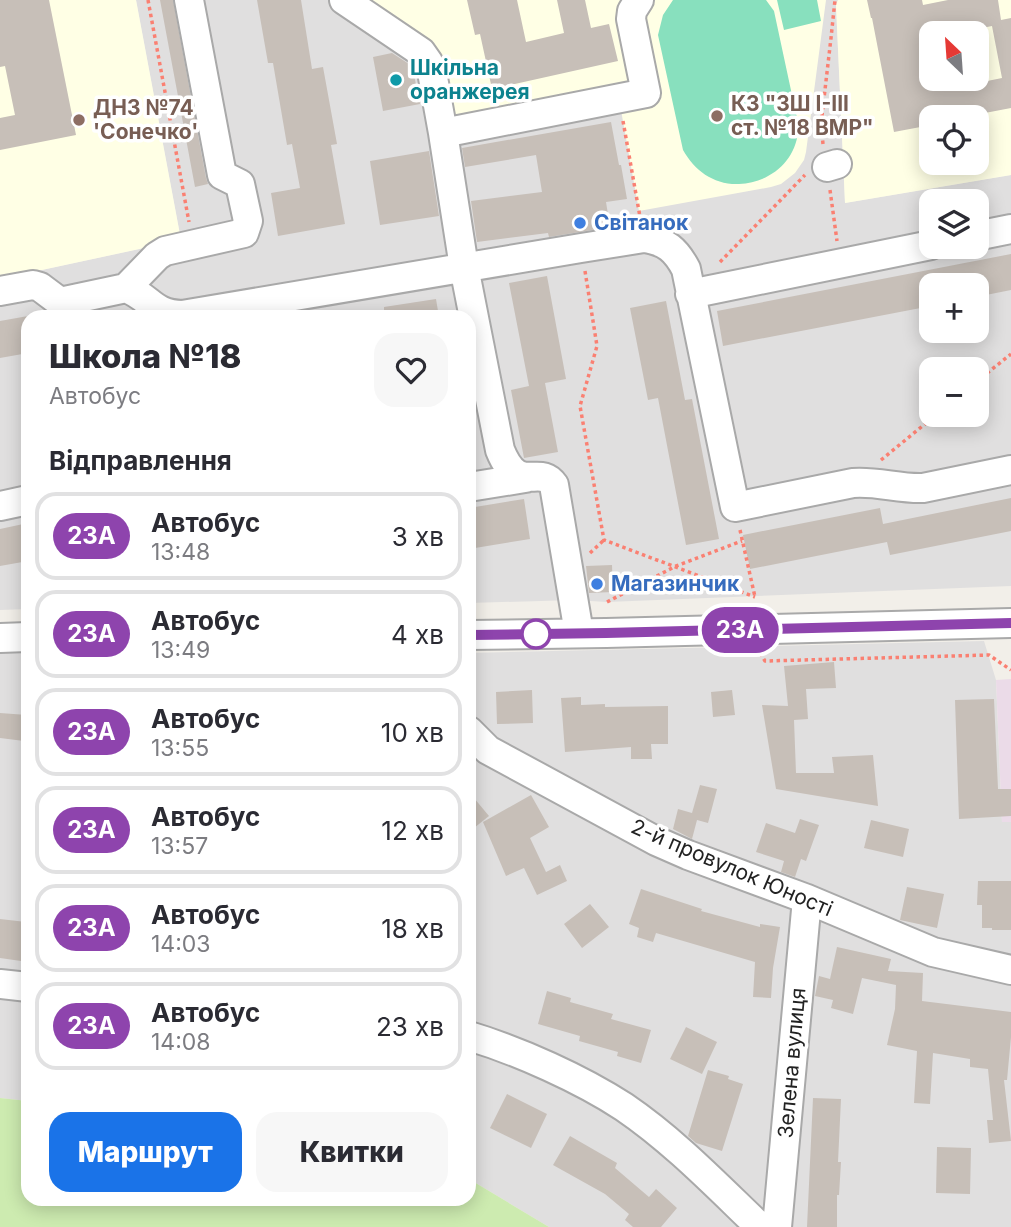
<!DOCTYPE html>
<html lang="uk">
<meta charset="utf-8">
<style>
body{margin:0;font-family:Inter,sans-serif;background:#f7f7f7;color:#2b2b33;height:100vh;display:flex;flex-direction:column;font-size:26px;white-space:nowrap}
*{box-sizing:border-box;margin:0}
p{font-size:23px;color:#7c7c81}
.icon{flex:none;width:38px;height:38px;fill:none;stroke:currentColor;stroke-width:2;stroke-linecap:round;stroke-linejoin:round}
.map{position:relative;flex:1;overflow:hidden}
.details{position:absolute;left:21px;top:310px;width:455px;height:896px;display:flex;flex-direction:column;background:#fff;border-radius:21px;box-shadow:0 4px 18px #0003}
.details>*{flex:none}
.badge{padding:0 14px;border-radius:23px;font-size:24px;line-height:46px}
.needle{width:46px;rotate:335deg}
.controls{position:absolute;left:919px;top:21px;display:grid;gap:14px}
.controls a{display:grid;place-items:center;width:70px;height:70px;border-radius:14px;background:#fff;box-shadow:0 4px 18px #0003;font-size:35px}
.map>.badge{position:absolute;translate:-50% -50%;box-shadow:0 0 0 4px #fff}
h2{padding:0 28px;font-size:26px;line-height:63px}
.round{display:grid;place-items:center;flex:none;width:74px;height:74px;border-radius:21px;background:#f7f7f7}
.overview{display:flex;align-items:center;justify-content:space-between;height:119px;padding:0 28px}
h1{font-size:33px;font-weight:800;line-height:52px}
.action{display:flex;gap:14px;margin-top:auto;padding:14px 28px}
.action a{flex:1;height:80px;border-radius:21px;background:#1a73e8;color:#fff;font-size:28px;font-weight:800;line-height:80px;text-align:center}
.action a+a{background:#f7f7f7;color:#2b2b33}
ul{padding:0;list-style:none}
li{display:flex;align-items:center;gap:21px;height:88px;margin:0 14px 10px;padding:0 14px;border:4px solid #e1e1e2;border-radius:21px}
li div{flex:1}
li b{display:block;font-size:26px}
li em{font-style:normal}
li .badge{min-width:77px;font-weight:700;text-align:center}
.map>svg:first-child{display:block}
.residential{fill:#e0dfdf;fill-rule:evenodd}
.industrial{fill:#ebdbe8}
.education{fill:#ffffe5;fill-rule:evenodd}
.grass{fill:#cdebb0}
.pitch{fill:#88e0be}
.building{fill:#c7bfb8;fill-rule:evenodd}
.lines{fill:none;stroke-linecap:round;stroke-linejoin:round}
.minor-casing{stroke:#a9a9a9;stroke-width:32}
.path{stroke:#fa8072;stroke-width:3.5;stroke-dasharray:3.5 3.5;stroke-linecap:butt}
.minor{stroke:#fff;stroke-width:28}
.line-casing{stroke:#fff;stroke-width:16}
.line{stroke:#8e44ad;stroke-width:10}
.culture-dot{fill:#0f9aa8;stroke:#fff;stroke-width:2.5}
.education-dot{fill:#8d6e63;stroke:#fff;stroke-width:2.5}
.shop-dot{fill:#3f7fe0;stroke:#fff;stroke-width:2.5}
.stop-dot{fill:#fff;stroke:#8e44ad;stroke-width:3.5}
.labels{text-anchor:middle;stroke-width:7;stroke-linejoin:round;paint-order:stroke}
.culture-label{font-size:21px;font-weight:bold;fill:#0d838f;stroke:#fff;text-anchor:start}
.education-label{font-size:21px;font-weight:bold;fill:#785e54;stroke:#fff;text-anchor:start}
.shop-label{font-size:21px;font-weight:bold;fill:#366cbe;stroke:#fff;text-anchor:start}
.street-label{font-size:21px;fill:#222;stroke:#fff}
</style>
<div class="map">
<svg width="1011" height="1227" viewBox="0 0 1011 1227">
<rect width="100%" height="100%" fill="#f2efe9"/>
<path class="residential" d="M136,0H838L836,5L845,203L1011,175V586L607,602L574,600L469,603V317H28V609L0,610V279L181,240ZM931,201H976V247H931ZM931,285H976V331H931ZM931,369H976V415H931Z
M984,641L996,680L1002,821L1011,822V1227H549L469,1179V653Z
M0,651H28V1101L0,1098Z"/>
<path class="industrial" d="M1011,679V822H1002L996,680Z"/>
<path class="education" d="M0,0H136L181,240L0,279Z
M345,0H826L806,152L804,160L795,173L781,184L771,187L639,211L619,99L443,133L432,72Z
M838,0H1011V175L845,203L836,5ZM931,33H976V79H931ZM931,117H976V163H931Z"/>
<path class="grass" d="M0,1098L28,1101V1199H469V1179L549,1227H0Z"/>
<path class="pitch" d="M673,0H766L774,11C780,39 786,67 792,95C794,106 799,121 798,132C795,162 769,183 739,184C714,185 695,171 683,150L658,35L663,15Z
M777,0H817L821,21L784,30Z"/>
<path class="building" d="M0,0H49L76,135L0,150V118L15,115L5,66L0,67Z
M160,0H173L206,178L208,184L195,187Z
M257,0H301L312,69L323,67L337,144L331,145L345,224L278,236L271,193L300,188L292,144L287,145L273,63H268Z
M467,0H517L526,42L564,33L557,0H585L591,28L609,24L618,61L492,89L480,34L475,35Z
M867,0H922L923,5L948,0H998L1001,20L1011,18V108L964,117H931V125L894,132L872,18H871ZM992,26L1002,78L938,91L935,79H931V57L928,39L931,38V33H957Z
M392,53L409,64L413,70L420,104L383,111L373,57Z
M611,122L619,165H621L627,199L606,202L610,227L549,237L548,233L477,242L471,201L542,192L536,155L465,167L462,148Z
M429,151L439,216L380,225L370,161Z
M1011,254V290L976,297V285H931V306L723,346L717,311Z
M547,276L566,379L545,383L558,452L524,458L511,390L529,386L509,283Z
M436,299L439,317H384V307Z
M666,301L685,400L692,399L719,539L686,545L658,398L648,400L630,308Z
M28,316V353L0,358V321Z
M1011,498V531L890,555L887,542L750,569L743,535L880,508L883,524Z
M524,499L530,539L469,549V508Z
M28,523V561L0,566V529Z
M612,565L613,592L589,593L586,566Z
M834,662L836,688L806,689L808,719L794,720L796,773H834L832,757L873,755L878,806L776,789L762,705L788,706L784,666Z
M532,690L533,723L497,724L496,692Z
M732,690L735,715L713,717L711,692Z
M581,697V705L605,704V707L668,706V744H651L652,759H631V747L565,752L561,698Z
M994,699L998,789H1011V816L959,819L955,700Z
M0,713L27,715L24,741L0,738Z
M700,785L717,789L708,823L697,820L692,839L673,829L678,809L692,813Z
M469,792L489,816L469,832Z
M531,795L549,827L530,838L546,872L560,865L567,881L537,895L524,868L506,876L483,822Z
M800,819L819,825L806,861L801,859L795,877L781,872L784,861L756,852L766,823L795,833Z
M871,820L909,829L903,857L864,848Z
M978,881H1011V930H992V928H982V905H977Z
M907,887L944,894L937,928L900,920Z
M641,889L702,909L701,911L760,927V924L780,927L773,968L771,998L753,997L755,962L656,933L653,942L637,937L639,928L629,924Z
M590,904L609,927L582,948L564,924Z
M0,919L26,922L21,961L0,958Z
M837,947L891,959L888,971L923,973L922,1001L1011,1012V1037L1007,1080H1004L1011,1141L989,1143L987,1120H993L988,1069L970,1067V1059L933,1053L930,1104L914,1103L917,1051L887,1045L895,1009L896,985L862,978L853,1014L831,1008L833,1000L815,996L819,976L830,979Z
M547,991L571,998L570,1002L613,1014L611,1019L651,1030L641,1063L617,1056L618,1052L579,1041L580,1036L538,1024Z
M686,1027L717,1042L702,1074L670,1059Z
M708,1070L729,1076L728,1079L743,1084L722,1151L696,1143L688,1136Z
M507,1094L547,1114L531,1148L490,1128Z
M813,1098L841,1099L838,1162H841L839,1195H837V1227H807Z
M570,1136L617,1163L615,1168L649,1197L656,1189L677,1208L661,1227H633L625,1220L629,1214L605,1194L553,1165Z
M937,1147L971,1148L970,1194L936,1193Z"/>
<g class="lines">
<g class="minor-casing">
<path id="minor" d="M344,0L421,52L428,62L432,72L443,133L464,267L500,450C519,497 539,463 554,485L579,633
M443,133L646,93L631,19L632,11L639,0
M827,167L837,164
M976,236L1011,229
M126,288L157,256L165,251L244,233L248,221L240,184L222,175L189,0
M0,291L33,285L40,287L60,302L126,288C151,298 152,314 182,315L581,248L644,238C666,241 676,250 686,269L735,507L853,483C877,481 899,489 923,488L1011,470
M690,294L931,245
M469,487L525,478
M0,506L28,500
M469,635L606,633L1011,623
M0,638L28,637
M469,731L488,750L656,841L688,855L807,899L933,952L1011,970
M0,984L28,987
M469,1036C519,1051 581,1079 624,1107C674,1141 717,1186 760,1227
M777,1227L807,899"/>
</g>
<path class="path" d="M148,0L189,222
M623,121L640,217
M823,144L821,124L831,38L835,0
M830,190L837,241
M720,262L805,175
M585,271L597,346L580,406L604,540L755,597
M976,382L1011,354
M881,460L936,415
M740,530L755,597
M590,553L604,540
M607,602L676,566L742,541
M760,653L765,661L989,655L1011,670"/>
<use href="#minor" class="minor"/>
</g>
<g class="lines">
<g class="line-casing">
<path id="line" d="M469,635L606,633L1011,623"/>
</g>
<use href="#line" class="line"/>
</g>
<circle class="culture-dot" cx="396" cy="80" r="7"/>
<g class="education-dot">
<circle cx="717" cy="116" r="7"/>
<circle cx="79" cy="120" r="7"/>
</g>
<g class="shop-dot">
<circle cx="580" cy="223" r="7"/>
<circle cx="597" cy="584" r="7"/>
</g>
<circle class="stop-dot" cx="536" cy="634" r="14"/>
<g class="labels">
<g class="culture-label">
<text x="410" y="75">Шкільна<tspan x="410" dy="24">оранжерея</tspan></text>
</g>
<g class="education-label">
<text x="731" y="111">КЗ "ЗШ І-ІІІ<tspan x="731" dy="24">ст. №18 ВМР"</tspan></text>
<text x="93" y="115">ДНЗ №74<tspan x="93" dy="24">'Сонечко'</tspan></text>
</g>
<g class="shop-label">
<text x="594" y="230">Світанок</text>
<text x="611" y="591">Магазинчик</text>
</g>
<g class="street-label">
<text transform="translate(732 868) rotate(23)" y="7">2-й провулок Юності</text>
<text transform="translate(792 1063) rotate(-85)" y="7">Зелена вулиця</text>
</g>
</g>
</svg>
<div class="controls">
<a><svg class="needle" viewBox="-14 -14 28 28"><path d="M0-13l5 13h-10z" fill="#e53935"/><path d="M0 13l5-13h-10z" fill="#7c7c81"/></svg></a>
<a><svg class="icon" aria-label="locate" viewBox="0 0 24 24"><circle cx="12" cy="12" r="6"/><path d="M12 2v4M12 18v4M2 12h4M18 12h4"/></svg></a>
<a><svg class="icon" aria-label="layers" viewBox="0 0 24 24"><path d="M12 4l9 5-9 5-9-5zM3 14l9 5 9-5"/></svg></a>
<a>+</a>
<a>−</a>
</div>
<b class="badge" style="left:740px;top:630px;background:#8e44ad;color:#fff">23А</b>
<section class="details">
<div class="overview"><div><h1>Школа №18</h1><p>Автобус</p></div><a class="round"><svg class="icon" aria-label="heart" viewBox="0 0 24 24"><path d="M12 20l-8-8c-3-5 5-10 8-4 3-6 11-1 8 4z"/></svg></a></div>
<h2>Відправлення</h2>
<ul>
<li><span class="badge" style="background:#8e44ad;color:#fff">23А</span><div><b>Автобус</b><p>13:48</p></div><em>3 хв</em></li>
<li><span class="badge" style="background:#8e44ad;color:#fff">23А</span><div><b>Автобус</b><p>13:49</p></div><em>4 хв</em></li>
<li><span class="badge" style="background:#8e44ad;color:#fff">23А</span><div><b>Автобус</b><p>13:55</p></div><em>10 хв</em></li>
<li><span class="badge" style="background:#8e44ad;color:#fff">23А</span><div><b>Автобус</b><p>13:57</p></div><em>12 хв</em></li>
<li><span class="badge" style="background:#8e44ad;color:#fff">23А</span><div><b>Автобус</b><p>14:03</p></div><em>18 хв</em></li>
<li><span class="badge" style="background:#8e44ad;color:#fff">23А</span><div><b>Автобус</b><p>14:08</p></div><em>23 хв</em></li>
</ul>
<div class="action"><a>Маршрут</a><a>Квитки</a></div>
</section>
</div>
